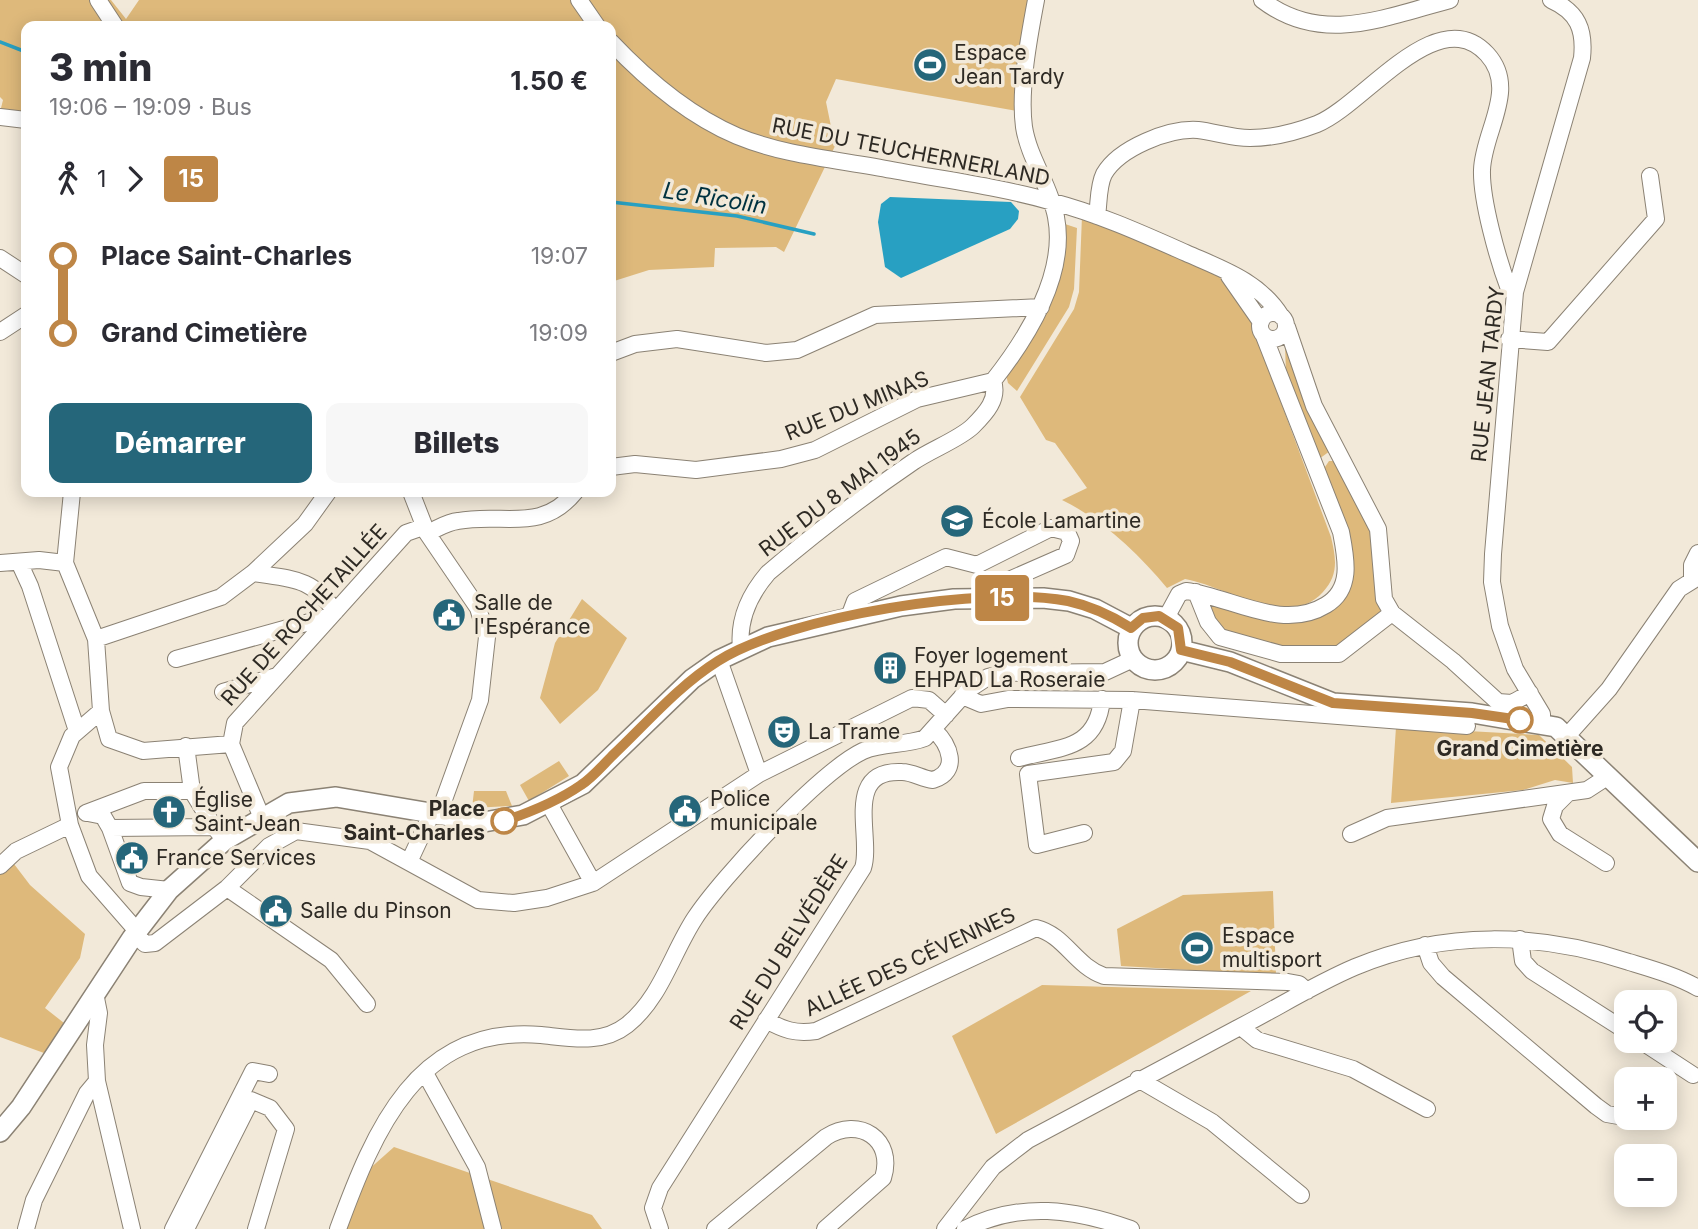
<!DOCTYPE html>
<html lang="fr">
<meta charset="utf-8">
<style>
body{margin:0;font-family:Inter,sans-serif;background:#f7f7f7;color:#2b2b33;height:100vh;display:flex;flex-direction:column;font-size:26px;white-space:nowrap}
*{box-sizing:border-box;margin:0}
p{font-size:23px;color:#7c7c81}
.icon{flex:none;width:38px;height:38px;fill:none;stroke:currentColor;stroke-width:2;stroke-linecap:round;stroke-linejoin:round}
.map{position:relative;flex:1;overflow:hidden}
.drawer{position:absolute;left:21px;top:21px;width:595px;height:476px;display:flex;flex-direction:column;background:#fff;border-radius:14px;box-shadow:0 4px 18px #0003}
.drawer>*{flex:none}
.badge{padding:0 14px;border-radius:5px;font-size:24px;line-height:46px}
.tools{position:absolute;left:1614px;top:990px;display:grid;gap:14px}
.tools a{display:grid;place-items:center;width:63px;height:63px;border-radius:14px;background:#fff;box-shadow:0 4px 18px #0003;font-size:35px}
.map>.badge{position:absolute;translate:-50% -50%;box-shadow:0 0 0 4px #fff}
.legs{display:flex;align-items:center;gap:10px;height:77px;padding:0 28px;font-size:23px}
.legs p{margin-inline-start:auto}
.summary{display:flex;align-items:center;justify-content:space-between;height:119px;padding:0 28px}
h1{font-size:38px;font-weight:800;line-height:52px}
.button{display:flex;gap:14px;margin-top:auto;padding:14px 28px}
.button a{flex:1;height:80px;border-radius:14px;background:#25667a;color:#fff;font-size:28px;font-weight:800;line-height:80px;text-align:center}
.button a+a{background:#f7f7f7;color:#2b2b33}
ul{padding:0 28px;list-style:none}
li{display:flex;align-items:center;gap:24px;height:77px;font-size:26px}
li i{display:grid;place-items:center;width:10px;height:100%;margin:0 9px;background:currentColor}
li i::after{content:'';width:18px;height:18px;margin:-9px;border:5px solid;border-radius:50%;background:#fff}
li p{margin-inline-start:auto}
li:first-child i{background:linear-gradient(#0000 50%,currentColor 0)}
li:last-child i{background:linear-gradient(currentColor 50%,#0000 0)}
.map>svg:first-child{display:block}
.green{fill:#deb97b}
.water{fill:#28a0c2}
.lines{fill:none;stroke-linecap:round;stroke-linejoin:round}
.stream{stroke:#28a0c2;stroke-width:3.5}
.minor-casing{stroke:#8b8274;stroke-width:18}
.major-casing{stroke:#8b8274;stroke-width:22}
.minor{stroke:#fff;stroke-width:16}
.major{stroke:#fff;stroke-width:19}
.line-1-casing{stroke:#fff;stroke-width:16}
.line-1{stroke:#be8646;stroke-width:10}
.stop-1-dot{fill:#fff;stroke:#be8646;stroke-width:3.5}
.labels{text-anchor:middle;stroke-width:7;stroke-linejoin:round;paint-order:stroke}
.poi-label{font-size:21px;fill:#2e2a24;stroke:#f2e9d9;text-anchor:start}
.street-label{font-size:21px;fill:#2e2a24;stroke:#f2e9d9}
.stop-label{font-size:21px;font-weight:bold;fill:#2e2a24;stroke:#f2e9d9}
.water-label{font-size:23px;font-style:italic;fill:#003240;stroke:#f2e9d9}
</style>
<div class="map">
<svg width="1698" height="1229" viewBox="0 0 1698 1229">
<rect width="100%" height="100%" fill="#f2e9d9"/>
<path class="green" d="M0,0H111L126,19L139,0H1034L1017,111L836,79L826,102L835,146L784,252L776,247L715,248L714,267L649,270L611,282V26H26V114L0,112L3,100L0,97Z
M1082,216L1216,274L1230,287L1248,314L1331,537C1336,558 1339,575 1323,592C1288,631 1226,586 1185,579L1167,588C1138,553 1103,520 1062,500L1087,488L1055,443L1046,440L1020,397L1074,309L1079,292Z
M1062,223L1077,228L1074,289L1069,307L1017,391L1008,383L1006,375L1047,308Z
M1285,345L1330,451L1319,459L1286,373Z
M1329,461H1334L1372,527L1381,616L1347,647L1314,654L1222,633L1206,604L1316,617C1332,612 1341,605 1349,589L1323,470Z
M582,599L627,638L598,690L560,724L540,698L555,643Z
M1396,727L1539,735L1572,767L1573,783L1555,780L1523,790L1391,803Z
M559,761L569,776L529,801L520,785Z
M474,791H506L512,806L472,808Z
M11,860L30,885L85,934L80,958L45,1008L64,1023L44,1053L0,1037V868Z
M1273,891L1276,975L1121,966L1117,929L1183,895Z
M1042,985L1251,991L996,1134L952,1036Z
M394,1147L592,1215L602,1229H337L367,1171Z"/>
<path class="water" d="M890,197L1011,202L1019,211L1018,219L1010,229L901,278L885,267L878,222L881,204Z"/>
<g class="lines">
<path class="stream" d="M0,42L26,52
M611,202L737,216L814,234"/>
<g class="minor-casing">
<path id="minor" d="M98,0L115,26
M579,0L597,26
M1262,0C1322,46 1385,17 1450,0
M611,42C646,79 690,116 737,136C785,156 842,160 892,170C945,180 1001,187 1053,202C1099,214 1143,234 1186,253C1222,269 1259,281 1281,316
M0,117L26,120
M1097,216C1099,203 1098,186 1104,174C1119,148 1169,128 1198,130C1215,132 1232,138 1250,138C1273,138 1296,132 1317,124C1364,105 1437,0 1487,54C1519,89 1483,131 1482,170C1481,200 1498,260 1509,289L1515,292
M0,258L26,275
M1229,276L1261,322
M1260 326a13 13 0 1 1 26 0a13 13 0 1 1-26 0Z
M1287,327L1314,406L1378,529L1384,599L1392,613
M0,332L26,315
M1509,339L1548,342L1656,219L1650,176
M611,353L635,344L677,339L766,353L797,350L875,315L1041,307
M611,467L635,464L696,470L781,459L815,450L917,399L993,381C1027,338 1067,274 1056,217C1050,185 1029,159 1024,127C1019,90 1029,37 1036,0
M72,492L65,563L96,639L101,711L109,739L143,751L231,744L262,818
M411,492L427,533L478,608L487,637L480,700L438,816
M427,533C437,529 447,522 458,521C503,512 541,534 575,492
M19,562L30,586L77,731
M0,563L39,560L65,563
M253,573C290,579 313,577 335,612
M1692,579V565L1698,553
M1196,592L1208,622L1220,637L1281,654H1339L1392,613L1453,661L1498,702L1512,703L1530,693
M849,617L855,601L946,557L977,565L1051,528L1067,532L1071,541L1066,555L984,591V598
M1166,618L1179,594L1186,591C1232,597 1282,632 1326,605C1353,589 1346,558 1341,532L1264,336
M96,639L221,597L253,573L305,524L328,492
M741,648C738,620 750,594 768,573C814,534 863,496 913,462C930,450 960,439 973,426C986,413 999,399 993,381
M176,659L331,616
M719,660L759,774
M223,692L277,676
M962,696L981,704L1008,699L1132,700L1467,726
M101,711L72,736L59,767L70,825L89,876L137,931
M1542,723V714L1515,669L1500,626L1492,582L1493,554L1515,292L1582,58C1585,30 1578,12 1551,0
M1567,736L1609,689L1679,589L1698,577
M231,744L235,723L406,533L423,527
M186,746L192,791L214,827
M1019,758C1060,747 1097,750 1102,699
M1568,793L1555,806L1551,819L1560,834L1606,863
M549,804L593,883
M86,813L144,791H192
M88,813L103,816L110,828L214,827L225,840
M110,828L130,883L141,887L169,890
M1084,833L1037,845L1028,774L1114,762L1123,751L1132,700
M1351,834L1387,818L1587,790L1607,777
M409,862L431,815
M0,866L16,851L70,825
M227,888L331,960L367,1004
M135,934L145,944L155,943L227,888L269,846L296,831L370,841L478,900L514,903L547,898L593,883L759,774L912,698L929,700L946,715
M1520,939L1523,961L1532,971L1626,1031
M1425,945L1431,963L1443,977L1596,1106L1607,1114L1624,1117
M95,993L99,1013L95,1045L97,1081L132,1229
M766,1020C784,1030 795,1034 816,1031L1036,928C1065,935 1075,966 1104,976L1288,982L1299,984L1307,991
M1241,1027L1257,1040L1353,1069L1427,1109
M1641,1041L1693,1075
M425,1073L477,1167L493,1229
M1138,1079L1212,1122L1301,1195
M26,1229L34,1200L87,1093L97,1081
M173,1229L253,1071L269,1074
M186,1229L251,1100L270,1108L286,1129L256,1229
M338,1229C374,1131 417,1024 541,1035C570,1038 602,1045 627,1025C661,998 672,953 695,918C721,878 821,771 863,751C883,742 905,746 925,738L968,690L988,677L1004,673L1105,672L1133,659
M660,1229L653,1208L660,1188L863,868C873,838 842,769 902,772C913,772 922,779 933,780C961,771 949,744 934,730
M715,1229L826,1137C859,1116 895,1139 883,1178L825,1229
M945,1229L993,1167L1028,1140C1098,1102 1168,1065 1238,1028C1277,1008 1315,984 1355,967C1444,930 1538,932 1629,962C1652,969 1677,976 1698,988
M965,1229C1021,1201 1074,1209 1131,1229"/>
</g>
<g class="major-casing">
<path id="major" d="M1128 643a27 27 0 1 1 54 0a27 27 0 1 1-54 0Z
M1181,650L1230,662L1333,703L1472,713L1556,727L1698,862
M0,1132L21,1107L132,938L169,890L225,840L289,803L336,797L484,822L523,815L583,784L692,679L719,660L768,637L901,606L954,599L1043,598L1069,601L1095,609L1131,628"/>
</g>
<use href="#minor" class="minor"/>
<use href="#major" class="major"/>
</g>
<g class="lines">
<g class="line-1-casing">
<path id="line-1" d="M504,821C531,812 558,801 581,785C592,778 602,766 612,756C646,724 678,686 718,661C789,616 986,585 1068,601C1091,606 1112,616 1131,628L1143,618L1159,616L1178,628L1181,650L1230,662L1333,703L1472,713L1520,720"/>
</g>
<use href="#line-1" class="line-1"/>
</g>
<defs>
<g id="stadium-disc" transform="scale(1.75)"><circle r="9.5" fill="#25667a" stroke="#f2e9d9"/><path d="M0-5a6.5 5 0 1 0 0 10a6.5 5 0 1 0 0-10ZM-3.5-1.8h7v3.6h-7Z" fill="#fff"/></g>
<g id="school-disc" transform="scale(1.75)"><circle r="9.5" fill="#25667a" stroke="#f2e9d9"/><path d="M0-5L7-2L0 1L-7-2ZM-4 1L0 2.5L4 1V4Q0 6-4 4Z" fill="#fff"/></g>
<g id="civic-disc" transform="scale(1.75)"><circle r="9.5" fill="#25667a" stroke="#f2e9d9"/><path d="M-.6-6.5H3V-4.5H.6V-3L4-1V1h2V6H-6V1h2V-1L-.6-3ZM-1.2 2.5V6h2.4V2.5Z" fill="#fff"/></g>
<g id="building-disc" transform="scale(1.75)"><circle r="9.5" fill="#25667a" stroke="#f2e9d9"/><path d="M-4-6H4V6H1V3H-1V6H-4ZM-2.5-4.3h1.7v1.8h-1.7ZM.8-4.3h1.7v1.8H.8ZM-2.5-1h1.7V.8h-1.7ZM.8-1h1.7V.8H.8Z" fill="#fff"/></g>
<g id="theatre-disc" transform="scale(1.75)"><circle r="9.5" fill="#25667a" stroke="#f2e9d9"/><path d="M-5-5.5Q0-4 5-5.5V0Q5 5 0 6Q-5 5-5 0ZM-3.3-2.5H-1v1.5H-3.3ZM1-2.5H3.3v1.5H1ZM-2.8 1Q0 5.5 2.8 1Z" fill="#fff"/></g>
<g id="church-disc" transform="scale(1.75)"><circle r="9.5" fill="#25667a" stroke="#f2e9d9"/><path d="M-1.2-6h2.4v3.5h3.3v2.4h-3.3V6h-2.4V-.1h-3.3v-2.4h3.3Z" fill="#fff"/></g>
</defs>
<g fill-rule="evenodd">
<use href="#stadium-disc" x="930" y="65"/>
<use href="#school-disc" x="957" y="521"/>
<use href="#civic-disc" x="449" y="615"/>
<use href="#building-disc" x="890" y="668"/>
<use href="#theatre-disc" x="784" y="732"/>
<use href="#civic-disc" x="685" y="811"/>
<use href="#church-disc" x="169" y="812"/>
<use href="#civic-disc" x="132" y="858"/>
<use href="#civic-disc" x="276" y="911"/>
<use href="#stadium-disc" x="1197" y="948"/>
</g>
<g class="stop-1-dot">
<circle cx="1520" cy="720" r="12"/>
<circle cx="504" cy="821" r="12"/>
</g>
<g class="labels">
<g class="poi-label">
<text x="954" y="60">Espace<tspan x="954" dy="24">Jean Tardy</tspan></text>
<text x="982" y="528">École Lamartine</text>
<text x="474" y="610">Salle de<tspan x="474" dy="24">l'Espérance</tspan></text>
<text x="914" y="663">Foyer logement<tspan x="914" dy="24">EHPAD La Roseraie</tspan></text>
<text x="808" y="739">La Trame</text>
<text x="710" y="806">Police<tspan x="710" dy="24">municipale</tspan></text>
<text x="194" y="807">Église<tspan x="194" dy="24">Saint-Jean</tspan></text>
<text x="156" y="865">France Services</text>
<text x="300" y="918">Salle du Pinson</text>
<text x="1222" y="943">Espace<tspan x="1222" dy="24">multisport</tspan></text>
</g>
<g class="street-label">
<text transform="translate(911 152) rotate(11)" y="7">RUE DU TEUCHERNERLAND</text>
<text transform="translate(1488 374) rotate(-84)" y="7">RUE JEAN TARDY</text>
<text transform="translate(857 406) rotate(-22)" y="7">RUE DU MINAS</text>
<text transform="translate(840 493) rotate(-37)" y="7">RUE DU 8 MAI 1945</text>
<text transform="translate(304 615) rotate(-48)" y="7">RUE DE ROCHETAILLÉE</text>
<text transform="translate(789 942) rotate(-58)" y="7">RUE DU BELVÉDÈRE</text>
<text transform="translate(910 962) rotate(-25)" y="7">ALLÉE DES CÉVENNES</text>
</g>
<g class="stop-label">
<text x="1520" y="756">Grand Cimetière</text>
<text x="485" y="816" text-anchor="end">Place<tspan x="485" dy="24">Saint-Charles</tspan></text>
</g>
<g class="water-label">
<text transform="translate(715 198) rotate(9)" y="8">Le Ricolin</text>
</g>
</g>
</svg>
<div class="tools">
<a><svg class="icon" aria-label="locate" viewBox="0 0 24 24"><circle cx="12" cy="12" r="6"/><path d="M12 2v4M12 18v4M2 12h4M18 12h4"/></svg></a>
<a>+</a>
<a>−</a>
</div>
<b class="badge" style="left:1002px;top:598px;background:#be8646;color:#fff">15</b>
<section class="drawer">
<div class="summary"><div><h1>3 min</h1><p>19:06 – 19:09 · Bus</p></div><b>1.50 €</b></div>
<div class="legs"><svg class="icon" aria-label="walk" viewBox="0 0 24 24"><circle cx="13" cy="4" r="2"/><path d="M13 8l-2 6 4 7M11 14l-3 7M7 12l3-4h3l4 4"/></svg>1<svg class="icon" aria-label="forward" viewBox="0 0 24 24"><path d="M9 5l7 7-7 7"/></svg><b class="badge" style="background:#be8646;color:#fff">15</b></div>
<ul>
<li><i style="color:#be8646"></i><b>Place Saint-Charles</b><p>19:07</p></li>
<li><i style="color:#be8646"></i><b>Grand Cimetière</b><p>19:09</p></li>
</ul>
<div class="button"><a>Démarrer</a><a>Billets</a></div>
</section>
</div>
